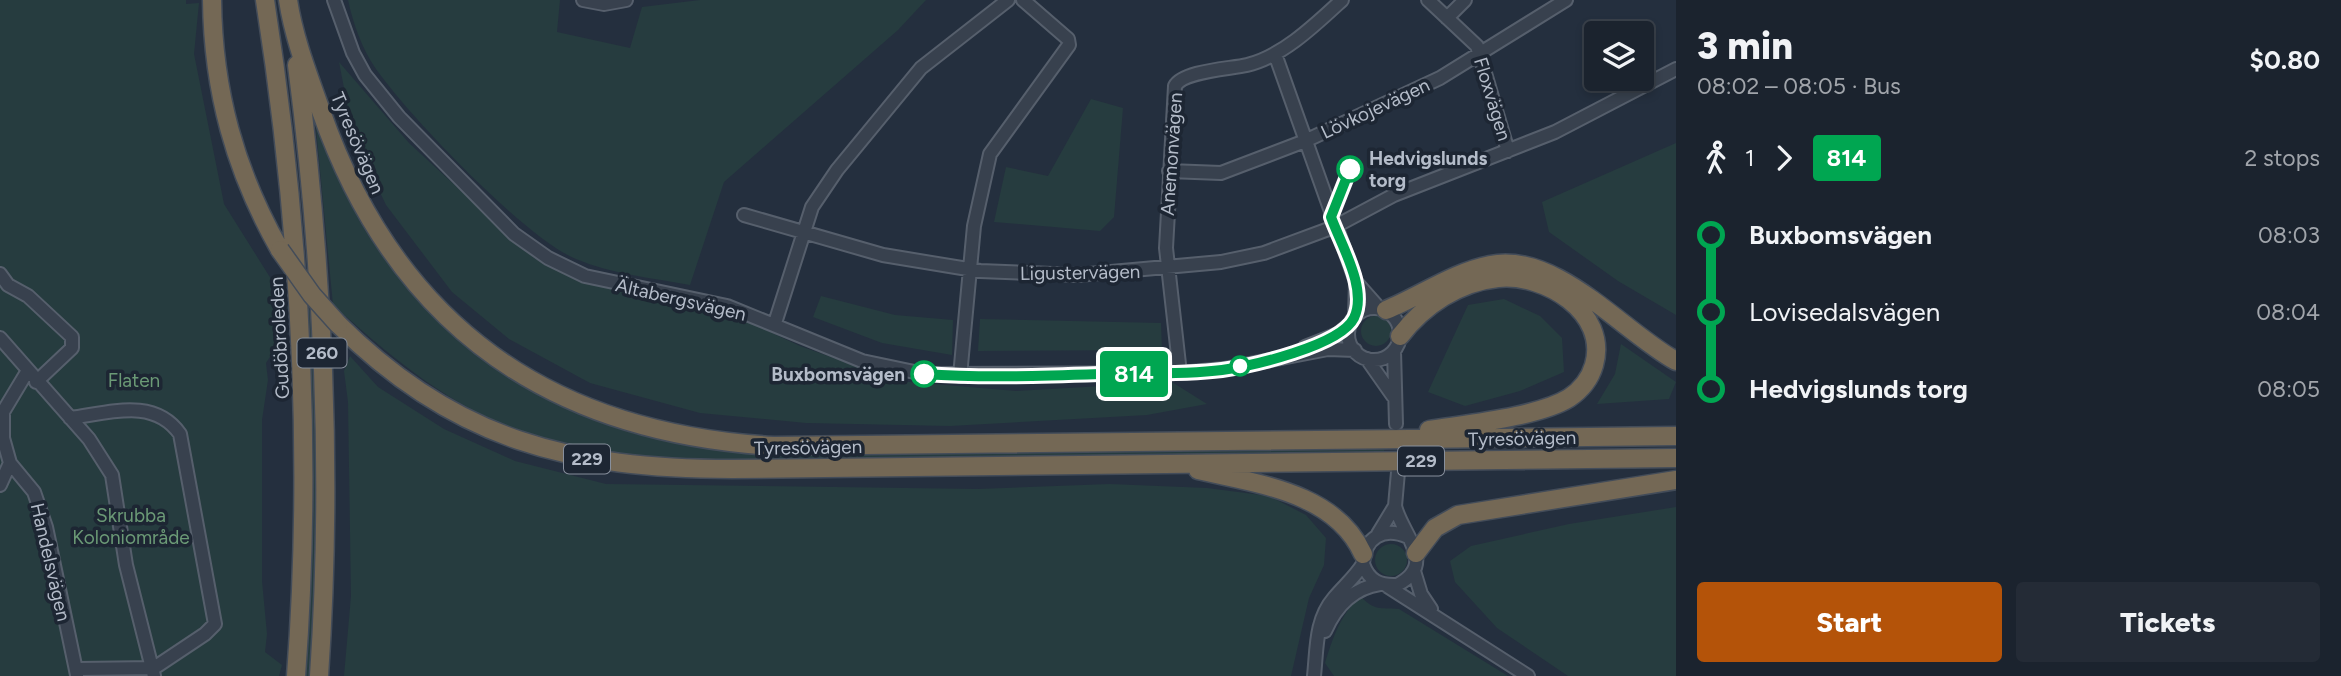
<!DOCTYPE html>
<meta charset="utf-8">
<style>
body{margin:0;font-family:Figtree,sans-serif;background:#242b36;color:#f1f3f6;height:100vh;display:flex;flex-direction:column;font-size:26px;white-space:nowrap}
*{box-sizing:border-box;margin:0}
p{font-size:23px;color:#a0a4aa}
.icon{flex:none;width:38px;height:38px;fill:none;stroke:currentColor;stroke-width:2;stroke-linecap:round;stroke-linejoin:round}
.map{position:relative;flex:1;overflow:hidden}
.side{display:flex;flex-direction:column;background:#1b232e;width:665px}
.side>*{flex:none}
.badge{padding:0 14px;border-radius:5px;font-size:24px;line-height:46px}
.buttons{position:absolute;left:1584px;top:21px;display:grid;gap:14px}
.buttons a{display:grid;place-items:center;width:70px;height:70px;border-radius:7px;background:#1b232e;box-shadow:0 4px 10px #0003,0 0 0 2px #39404a;font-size:35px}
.map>.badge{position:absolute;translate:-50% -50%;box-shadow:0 0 0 4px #fff}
.legs{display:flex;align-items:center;gap:10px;height:77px;padding:0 21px;font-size:23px}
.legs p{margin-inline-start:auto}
.head{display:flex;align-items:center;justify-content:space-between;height:119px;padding:0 21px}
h1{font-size:38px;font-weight:800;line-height:52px}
.button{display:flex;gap:14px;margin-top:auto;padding:14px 21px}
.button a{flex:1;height:80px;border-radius:7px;background:#b45309;color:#fff;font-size:28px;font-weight:800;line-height:80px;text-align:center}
.button a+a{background:#242b36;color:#f1f3f6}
ul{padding:0 21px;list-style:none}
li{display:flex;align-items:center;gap:24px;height:77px;font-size:26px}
li i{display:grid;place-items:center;width:10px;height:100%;margin:0 9px;background:currentColor}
li i::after{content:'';width:18px;height:18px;margin:-9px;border:5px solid;border-radius:50%;background:#1b232e}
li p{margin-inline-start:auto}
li:first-child i{background:linear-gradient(#0000 50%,currentColor 0)}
li:last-child i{background:linear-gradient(currentColor 50%,#0000 0)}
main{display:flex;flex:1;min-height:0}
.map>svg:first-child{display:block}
.green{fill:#263c3f}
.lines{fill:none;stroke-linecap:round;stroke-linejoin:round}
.minor-casing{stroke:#565f6c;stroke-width:16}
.highway-casing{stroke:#434c59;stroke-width:21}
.minor{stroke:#38414e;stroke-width:12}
.highway{stroke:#746855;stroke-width:18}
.highway-bridge-casing{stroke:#434c59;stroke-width:21;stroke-linecap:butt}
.highway-bridge{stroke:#746855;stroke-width:18}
.line-1-casing{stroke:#fff;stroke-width:16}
.line-1{stroke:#00a651;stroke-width:10}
.stop-1-dot{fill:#fff;stroke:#00a651;stroke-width:3.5}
.labels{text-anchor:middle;stroke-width:7;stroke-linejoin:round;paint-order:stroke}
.shield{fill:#1d2633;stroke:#878f9c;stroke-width:2}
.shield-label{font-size:18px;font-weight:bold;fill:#b4bcc9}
.street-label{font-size:19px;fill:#b4bcc9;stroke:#1d2633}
.stop-label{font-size:19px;font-weight:bold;fill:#b4bcc9;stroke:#1d2633;text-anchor:start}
.park-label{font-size:19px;fill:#6b9a76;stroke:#1d2633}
</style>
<main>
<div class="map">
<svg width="1676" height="676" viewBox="0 0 1676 676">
<rect width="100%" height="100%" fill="#242f3e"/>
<path class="green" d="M0,0H186V4L199,3L194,54L224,204L288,306L279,343L266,363L268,380L262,420V581L267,634L265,652L282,665L279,676H0Z
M348,0H560L557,32L630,48L642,7L700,0H926L898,30L724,182L690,285C652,278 612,274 576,259C525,238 409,116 376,69C362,49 353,23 348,0Z
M339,62L409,143L534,258L575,279L751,323L800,346L898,381L1016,391L1172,382L1207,404L1147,415L950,426L806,423L700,413L590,383L509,339L452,292L386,205L353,135Z
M1091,99L1123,108L1114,217L1100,231L994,222L1006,167L1048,176Z
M315,118C332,157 345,199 368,235C425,322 512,391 611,426C651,441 694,446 736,452L1384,447V454C1224,456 1065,457 905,459C782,460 623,474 508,427C439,398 388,354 333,305Z
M1676,143V315L1618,281L1549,232L1542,202Z
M821,296L895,315L953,320L952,355L882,343L813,317Z
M1504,299L1540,316L1562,338L1564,372L1520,391L1465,406L1428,392L1468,305Z
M308,308L314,316L319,454L312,676H302C315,553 312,432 308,308Z
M1361 331a15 15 0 1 1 30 0a15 15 0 1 1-30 0Z
M980,319L1161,323L1162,350L978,351Z
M1621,344L1676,382L1669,399L1597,404L1615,374Z
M350,356L378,387L444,429L515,461L606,484L978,489L1110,484L1207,488L1269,496L1306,515L1326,538L1324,565L1309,598L1291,676H344L351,596L348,402L344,371Z
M1676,507V676H1568L1497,628L1455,582L1450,561L1471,546L1569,524Z
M1375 560a16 16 0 1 1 32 0a16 16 0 1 1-32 0Z
M1360,596C1376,612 1379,607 1399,609L1508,676H1334L1325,663C1333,637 1340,616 1360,596Z"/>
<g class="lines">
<g class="minor-casing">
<path id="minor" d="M334,0L353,53L365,75L399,117L514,234L548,258L585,276L727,306L862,361L924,374L1180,373L1224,369L1328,349L1355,350
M583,0L604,4L626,0
M1428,0L1477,46L1508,151
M1447,18L1465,0
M1275,54L1356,282L1355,316
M1169,171L1221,173L1305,141L1440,78L1566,0
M744,215L883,255L980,271L1078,275L1221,262L1264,253L1334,227L1394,195L1555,132L1676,69
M0,274L8,285L28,296L72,337V348L36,382
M1356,282L1379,308
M1348 334a26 26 0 1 1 52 0a26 26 0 1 1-52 0Z
M775,323L812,207L837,170L921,68L1008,0
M0,338L89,439L112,475L126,565L154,676
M1305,347L1338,334L1350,324
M1394,351L1396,424
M1367,359L1393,396
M1180,373L1166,248L1175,86C1183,71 1229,69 1247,65C1282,57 1316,24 1342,0
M960,376L974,226L990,154L1069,45L1068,39L1023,0
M70,418C109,413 154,397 180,434L215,624L205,634L154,668L78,669
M10,463L34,492L46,527L77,675
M0,485L10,463L3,438V412L27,372
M1395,506C1402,535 1438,564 1397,585C1380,586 1369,581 1363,564C1364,538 1383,526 1408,537
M1378,534L1395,506L1398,472
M1414,571L1421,594L1431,609
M1387,586L1528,676
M1325,631C1336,606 1353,588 1380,584
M1314,676C1317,649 1315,620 1334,598C1344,586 1355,577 1363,564"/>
</g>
<g class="highway-casing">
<path id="highway" d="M212,0C213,91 235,171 280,250
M265,0C300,224 313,450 296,676
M288,0C294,39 308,74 321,111C396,326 549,433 774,446L1676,436
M297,65C323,267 333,472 319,676
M1386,310C1420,296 1454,272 1490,265C1556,251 1622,331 1676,361
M338,324C454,440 571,469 732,469L1676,458
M1400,336C1424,305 1459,282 1498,278C1544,273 1609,312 1594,365C1590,379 1581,390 1569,398C1538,417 1466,424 1429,430
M1198,470C1257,484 1335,492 1363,554
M1416,553L1435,528L1458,515L1676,480"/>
</g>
<use href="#minor" class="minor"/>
<use href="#highway" class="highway"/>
<g class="highway-bridge-casing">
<path id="highway-bridge" d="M280,250L312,295L338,324"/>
</g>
<use href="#highway-bridge" class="highway-bridge"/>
</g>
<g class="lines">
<g class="line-1-casing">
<path id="line-1" d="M924,374C982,378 1041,376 1100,374C1140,373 1182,375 1222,370C1251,366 1340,346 1354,318C1368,289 1341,245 1331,217L1350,169"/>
</g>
<use href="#line-1" class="line-1"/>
</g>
<g class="stop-1-dot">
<circle cx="1350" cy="169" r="12"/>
<circle cx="1240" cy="366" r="9"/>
<circle cx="924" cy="374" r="12"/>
</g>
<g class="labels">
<g class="shield">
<rect x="297.5" y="338.5" width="49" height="29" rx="5"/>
<rect x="564" y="444.5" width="46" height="29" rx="5"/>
<rect x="1398" y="446.5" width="46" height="29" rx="5"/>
</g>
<g class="shield-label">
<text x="322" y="359">260</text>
<text x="587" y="465">229</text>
<text x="1421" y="467">229</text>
</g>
<g class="street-label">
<text transform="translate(1493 99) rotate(73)" y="7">Floxvägen</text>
<text transform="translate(1375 108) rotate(-25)" y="7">Lövkojevägen</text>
<text transform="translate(358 143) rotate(67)" y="7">Tyresövägen</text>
<text transform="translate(1171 154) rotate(-86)" y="7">Anemonvägen</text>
<text transform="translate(1080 272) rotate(-1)" y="7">Ligustervägen</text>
<text transform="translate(681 299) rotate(13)" y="7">Ältabergsvägen</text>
<text transform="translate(279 338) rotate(-93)" y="7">Gudöbroleden</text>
<text transform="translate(1522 438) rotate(-1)" y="7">Tyresövägen</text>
<text transform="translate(808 447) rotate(-1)" y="7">Tyresövägen</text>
<text transform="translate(51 562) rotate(77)" y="7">Handelsvägen</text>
</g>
<g class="stop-label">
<text x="1369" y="165">Hedvigslunds<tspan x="1369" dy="22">torg</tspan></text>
<text x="905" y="381" text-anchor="end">Buxbomsvägen</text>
</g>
<g class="park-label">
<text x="134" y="387">Flaten</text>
<text x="131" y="522">Skrubba<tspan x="131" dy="22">Koloniområde</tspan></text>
</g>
</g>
</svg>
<div class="buttons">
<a><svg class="icon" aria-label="layers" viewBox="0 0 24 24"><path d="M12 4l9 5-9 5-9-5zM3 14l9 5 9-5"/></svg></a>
</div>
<b class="badge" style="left:1134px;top:374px;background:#00a651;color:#fff">814</b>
</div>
<section class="side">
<div class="head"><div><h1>3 min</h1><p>08:02 – 08:05 · Bus</p></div><b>$0.80</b></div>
<div class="legs"><svg class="icon" aria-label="walk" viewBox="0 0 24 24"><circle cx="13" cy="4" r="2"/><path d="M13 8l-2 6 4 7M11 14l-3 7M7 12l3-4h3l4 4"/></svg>1<svg class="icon" aria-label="forward" viewBox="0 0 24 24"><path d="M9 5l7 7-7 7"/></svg><b class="badge" style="background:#00a651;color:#fff">814</b><p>2 stops</p></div>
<ul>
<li><i style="color:#00a651"></i><b>Buxbomsvägen</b><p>08:03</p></li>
<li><i style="color:#00a651"></i><span>Lovisedalsvägen</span><p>08:04</p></li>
<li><i style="color:#00a651"></i><b>Hedvigslunds torg</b><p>08:05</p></li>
</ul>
<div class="button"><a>Start</a><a>Tickets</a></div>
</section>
</main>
